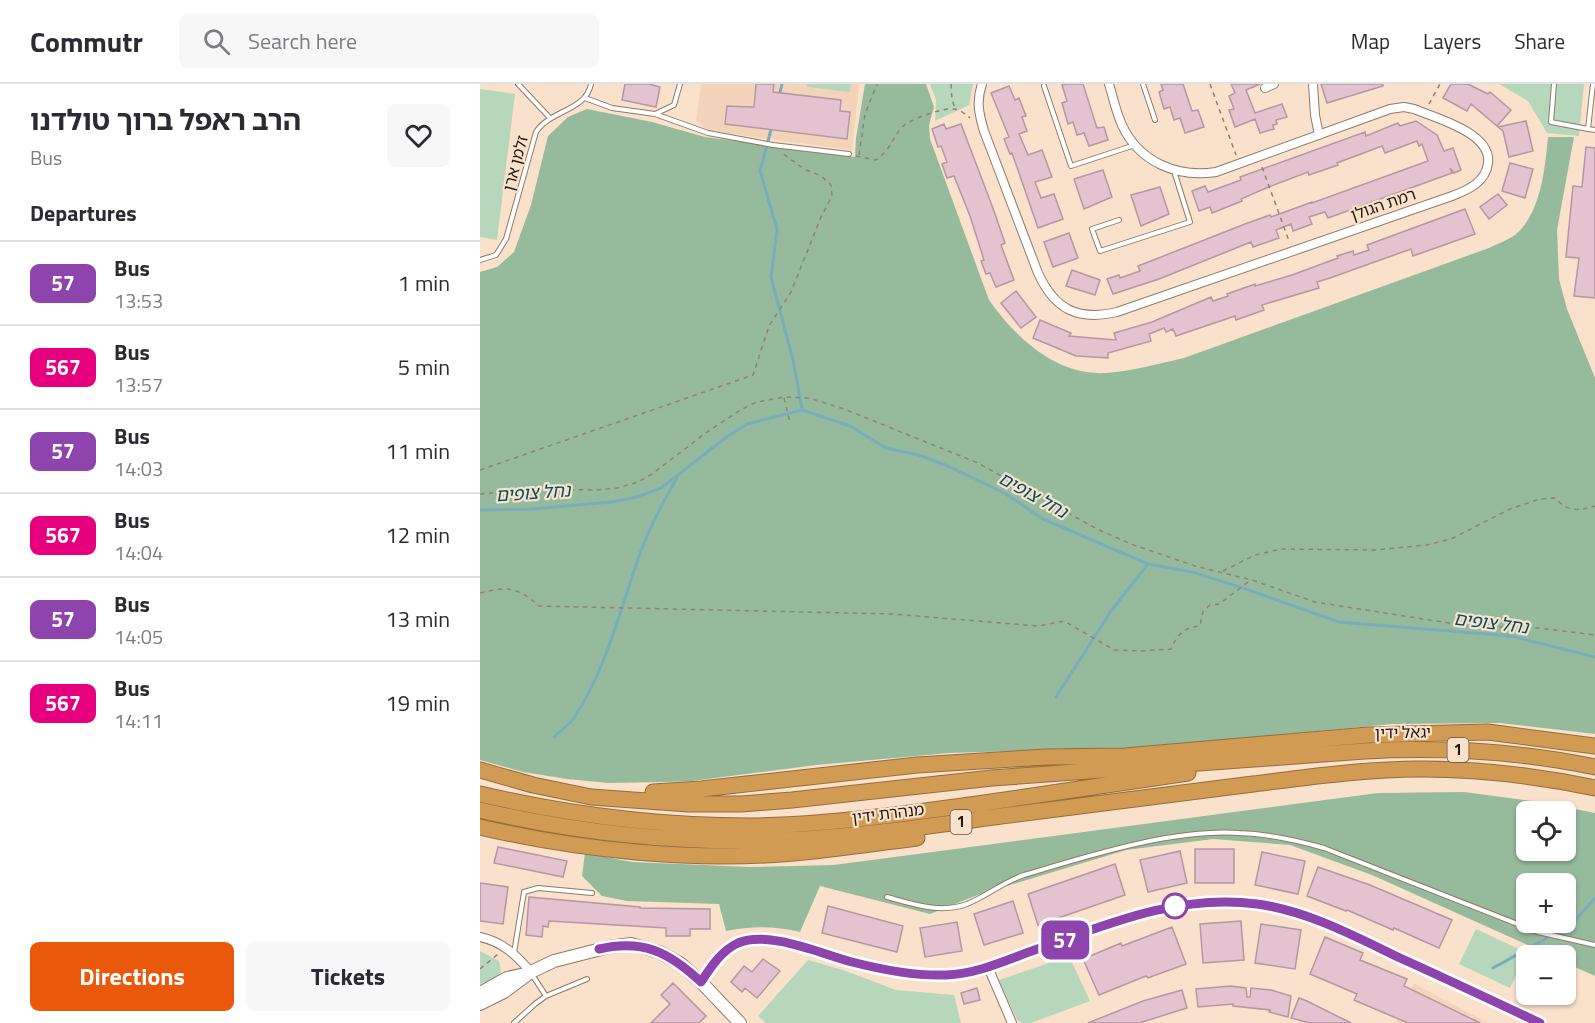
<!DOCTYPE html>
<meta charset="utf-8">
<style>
body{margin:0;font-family:"Titillium Web","Noto Sans Hebrew",sans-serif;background:#f7f7f7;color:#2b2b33;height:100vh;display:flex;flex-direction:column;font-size:22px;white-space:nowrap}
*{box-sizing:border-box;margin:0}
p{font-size:20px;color:#7c7c81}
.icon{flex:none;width:33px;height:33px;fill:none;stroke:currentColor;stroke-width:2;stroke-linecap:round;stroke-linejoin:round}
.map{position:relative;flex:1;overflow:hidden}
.details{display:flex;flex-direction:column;background:#fff;width:480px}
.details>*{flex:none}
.badge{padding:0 12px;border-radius:9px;font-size:21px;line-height:39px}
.fabs{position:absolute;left:1036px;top:717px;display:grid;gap:12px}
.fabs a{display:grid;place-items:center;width:60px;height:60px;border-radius:9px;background:#fff;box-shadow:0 2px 4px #0004;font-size:30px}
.map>.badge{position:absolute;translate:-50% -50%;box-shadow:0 0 0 3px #fff}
h2{padding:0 30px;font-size:22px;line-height:54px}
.round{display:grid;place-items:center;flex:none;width:63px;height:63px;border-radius:9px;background:#f7f7f7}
.summary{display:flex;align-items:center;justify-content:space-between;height:102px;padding:0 30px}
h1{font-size:28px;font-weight:700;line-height:45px}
.primary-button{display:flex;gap:12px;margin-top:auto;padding:12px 30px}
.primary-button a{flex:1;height:69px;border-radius:9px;background:#ea580c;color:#fff;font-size:24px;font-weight:700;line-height:69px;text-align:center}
.primary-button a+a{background:#f7f7f7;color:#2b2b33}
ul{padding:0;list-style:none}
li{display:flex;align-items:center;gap:18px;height:84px;padding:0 30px;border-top:2px solid #e1e1e2}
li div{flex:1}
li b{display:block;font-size:22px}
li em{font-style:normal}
li .badge{min-width:66px;font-weight:700;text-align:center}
header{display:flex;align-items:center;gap:36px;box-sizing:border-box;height:84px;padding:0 30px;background:#fff;border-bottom:2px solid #e1e1e2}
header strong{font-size:28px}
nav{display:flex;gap:33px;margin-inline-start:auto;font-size:21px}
.search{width:420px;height:54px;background:#f7f7f7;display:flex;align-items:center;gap:15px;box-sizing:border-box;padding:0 21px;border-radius:9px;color:#7c7c81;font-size:22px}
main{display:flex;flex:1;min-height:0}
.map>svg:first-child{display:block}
.built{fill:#f3d4ba}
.green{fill:#b7d7bc}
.forest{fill:#96ba9c;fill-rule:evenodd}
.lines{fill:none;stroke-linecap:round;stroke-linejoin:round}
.stream{stroke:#79adba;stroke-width:3}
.building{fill:#e2c3cf;stroke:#b497a2;stroke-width:1.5}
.lane-casing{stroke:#907a67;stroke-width:6}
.street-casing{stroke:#907a67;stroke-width:10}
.secondary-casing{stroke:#907a67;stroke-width:14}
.highway-casing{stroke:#946d3d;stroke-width:17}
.path{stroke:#918172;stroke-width:1.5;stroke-dasharray:4.5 4.5;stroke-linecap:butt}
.lane{stroke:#fff;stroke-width:4}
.street{stroke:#fff;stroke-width:8}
.secondary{stroke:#fff;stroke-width:12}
.highway{stroke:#d29b54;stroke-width:15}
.line-casing{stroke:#fff;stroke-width:14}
.line{stroke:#8e44ad;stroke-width:9}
.stop-dot{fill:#fff;stroke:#8e44ad;stroke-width:3}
.labels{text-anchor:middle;stroke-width:4.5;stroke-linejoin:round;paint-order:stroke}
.shield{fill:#f9e1cc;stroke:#625449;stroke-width:1.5}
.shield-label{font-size:15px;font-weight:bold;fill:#211811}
.street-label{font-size:16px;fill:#211811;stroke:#f9e1cc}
.water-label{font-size:18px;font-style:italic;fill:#02505f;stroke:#f9e1cc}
</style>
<header>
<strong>Commutr</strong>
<div class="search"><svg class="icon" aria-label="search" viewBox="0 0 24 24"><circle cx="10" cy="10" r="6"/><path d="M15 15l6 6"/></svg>Search here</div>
<nav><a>Map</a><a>Layers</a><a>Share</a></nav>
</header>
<main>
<section class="details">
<div class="summary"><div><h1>הרב ראפל ברוך טולדנו</h1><p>Bus</p></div><a class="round"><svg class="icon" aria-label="heart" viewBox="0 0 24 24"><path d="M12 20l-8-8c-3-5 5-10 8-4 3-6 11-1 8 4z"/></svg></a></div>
<h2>Departures</h2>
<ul>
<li><span class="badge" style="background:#8e44ad;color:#fff">57</span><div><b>Bus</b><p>13:53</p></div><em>1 min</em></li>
<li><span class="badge" style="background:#e6007e;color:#fff">567</span><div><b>Bus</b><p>13:57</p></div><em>5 min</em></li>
<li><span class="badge" style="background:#8e44ad;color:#fff">57</span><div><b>Bus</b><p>14:03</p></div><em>11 min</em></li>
<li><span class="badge" style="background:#e6007e;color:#fff">567</span><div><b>Bus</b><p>14:04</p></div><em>12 min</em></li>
<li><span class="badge" style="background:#8e44ad;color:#fff">57</span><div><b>Bus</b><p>14:05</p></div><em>13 min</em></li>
<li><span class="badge" style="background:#e6007e;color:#fff">567</span><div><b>Bus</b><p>14:11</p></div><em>19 min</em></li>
</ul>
<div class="primary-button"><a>Directions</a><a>Tickets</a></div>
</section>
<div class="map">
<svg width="1115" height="939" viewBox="0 0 1115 939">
<rect width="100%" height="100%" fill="#f9e1cc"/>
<path class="built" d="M221,0H379L372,66L229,47L216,37Z
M934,899L948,907L1008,939H916Z"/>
<path class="green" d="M327,0H371L370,8L327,3Z
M450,0H493L489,21L455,37L456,16Z
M1019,0H1104L1099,52L1067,49L1048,17Z
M0,5L35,10L17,156L0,153Z
M996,845L1047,869L1030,904L979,880Z
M0,867L19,877L21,888L19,892L0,900Z
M589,872L610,917L551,939H542L537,936L519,896Z
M328,876L363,886L416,906L474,911L481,939H286L278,932Z"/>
<path class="forest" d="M385,0H446L454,23L449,41L450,55L509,216C536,254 576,292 626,289C652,287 678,280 704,274L1009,164C1017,160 1028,156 1035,151C1061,130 1065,84 1068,53H1094L1077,146L1079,195L1087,225L1115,294V650L1020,639L912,640L673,663L469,669L336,681L211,697L185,698L128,699L87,695L43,688L0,676V188L17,183L34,168L51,121L68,52L88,33L107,25L172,38L225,53L375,73L376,54Z
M984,708L1060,718L1115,729V892L1086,879V872L1070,871L892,791L810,761L733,755L646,766L500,810L450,830L340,802L320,848C294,842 272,842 246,847L239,820L147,817L122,812L102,792L105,769L152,778L270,783L354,781L898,709ZM1047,728H1086V766H1047ZM1047,800H1086V838H1047Z"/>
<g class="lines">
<path class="stream" d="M299,13L302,0
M292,42L280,87L297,145L291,193L313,276L322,325
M0,426L52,425L131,418L157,413L181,404L248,352L267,340L322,326L370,342L406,364L439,371L470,383L526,410L563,435L668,480L712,488L763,504L859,538L1031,552L1115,573
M576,613L631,527L668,480
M74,653C80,647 89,641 94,634C126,585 140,527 159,472C169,445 182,419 197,394
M1013,884L1091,841L1115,814"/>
</g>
<path class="building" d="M145,0H169L180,3L176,23L142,16Z
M276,0H294L293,8L361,16L360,27L370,28L367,55L245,40L247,22L274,23Z
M586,0H603L617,44L624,43L628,56L609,62L604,49L597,51L593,38L588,40L582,19L587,17L582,1Z
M681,0H703L712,27L718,26L724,43L705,49L700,34L694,36L690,23L684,25L679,8L683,6Z
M751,0H780L766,6L775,29L802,20L807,33L796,36L797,40L793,41L794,45L780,49L775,35L755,43L749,26L754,25L749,12L755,9Z
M841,0H903V2L847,19Z
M971,0H988L1008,10L1010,8L1031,26L1017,42L991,20L987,27L963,14Z
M529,2L535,16L539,14L546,32L542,33L547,47L539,50L548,71L562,66L572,93L555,98L561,114L574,110L583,135L558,144L532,69L530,70L524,55L529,53L511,9Z
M936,37L957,51L964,67L973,64L981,86L974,89L970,84L972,89L848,134L845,128L829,133L832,140L813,147L811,140L796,146L799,154L773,163L771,158L679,195L633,210L627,195L639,191L640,194L660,187L658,182L765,140L790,131L791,133L832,118V119L948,77L942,60L939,62L937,57L905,69L902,62L857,79L858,81L829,91L828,88L786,104L761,115L762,117L732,129L730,123L719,127L712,107L725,102L728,108L761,96L760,93L885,48L886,52L918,39L920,42Z
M1046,37L1053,67L1029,73L1023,47L1018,43Z
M464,40L466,45L481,40L514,127L525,159L521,161L534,196L516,203L510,189L506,190L501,177L504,176L490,132L474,92L467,94L462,80L467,78L461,62L458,63L452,45Z
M1106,63L1115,64V214L1094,212L1099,174L1086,173L1093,102L1102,103Z
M1030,79L1053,85L1045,114L1022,107Z
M623,86L632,113L604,125L594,95Z
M680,103L689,130L661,142L651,111Z
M1018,110L1027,121L1009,135L1000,123Z
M985,125L995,150L933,172L931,165L850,194L837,198L839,204L782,221L784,226L756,236L755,232L696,252L693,245L686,248L684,244L669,250L671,257L628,269V274L596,272L553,254L560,236L591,249L589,252L636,256L634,249L672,238L731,213L733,217L748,212L747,210L775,200V202L812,191L858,174L857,172L873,167L874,171L889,166L887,161Z
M589,149L598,174L573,183L564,158Z
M592,186L620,196L615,211L586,202Z
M536,207L556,233L541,244L521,219Z
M18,763L87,777L83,793L14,779Z
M715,765H754V799H715Z
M700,767L707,799L668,808L660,776Z
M782,768L825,777L818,810L775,801Z
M635,780L645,811L558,841L548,810Z
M838,783L890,801L972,836L959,864L914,844L913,846L867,826L866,827L827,812Z
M0,799L28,803L23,840L0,837Z
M49,813L160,823V824L230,825V845H210V852H186V844L69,837L68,843L63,842L62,853L46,851Z
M533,817L543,849L504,861L494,830Z
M348,822L423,842L417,868L342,849Z
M761,837L764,876L723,879L720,840Z
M477,838L482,867L445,873L440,844Z
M781,840L821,846L815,885L775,879Z
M692,843L706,880L668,894L666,892L619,911L603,875L641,859L642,862Z
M845,853L883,869L880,876L927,895L924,902L1000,939H928L874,916L877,910L830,890Z
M283,875L300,887L277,914L265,904L262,908L251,898L264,882L272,888Z
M193,899L226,932L219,939H171L190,920L181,911Z
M751,902L766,904L767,913H770L771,904L791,906L811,912L808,933L789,928L790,926L753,922V920L718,923L716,905Z
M497,904L500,916L484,920L481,909Z
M702,906L707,924L659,939H608L663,917Z
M819,914L827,917L871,939H830L811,934Z"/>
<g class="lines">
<g class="lane-casing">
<path id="lane" d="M38,0L70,34
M663,0L675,36
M1074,0L1071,38L1108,45
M1113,0L1108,45L1115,46
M564,2L591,82L655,61
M105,14L132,24L175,30L228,49L293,61L369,70
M175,30L194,21L200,0
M639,136L612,145L620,167L710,138L694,87
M0,176L16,171L26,155L56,48C70,26 106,27 111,0
M407,813C433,820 460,830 487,820C507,812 523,798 544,791C608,772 691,745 759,749C788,750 816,756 844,764L1058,848L1115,861
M34,869L44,808L58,804L112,809
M51,889L66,912
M34,939L55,920L66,912L107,895"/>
</g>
<g class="street-casing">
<path id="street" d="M502,0C496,17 499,30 504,47L558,189C575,226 598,237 637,228L972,112C988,106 1006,98 1008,79C1012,49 956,34 934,25L924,23L910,25L736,88C697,94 659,78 642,41C636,28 633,13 629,0
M833,0L835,31L839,51
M785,4L794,0
M0,853C23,858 36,871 51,888
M508,883L532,939
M221,898C232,882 243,863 262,858C292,849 326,866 355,873C391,883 428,893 466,891C495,890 522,878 549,868C623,842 697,809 777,820C825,826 869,849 912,870C961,893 1011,916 1060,939"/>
</g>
<g class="secondary-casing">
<path id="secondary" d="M0,909L27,894L50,889
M0,920L24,908L51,888L74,877L129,863L151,860L179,868L201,880L221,898L260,939"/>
</g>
<g class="highway-casing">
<path id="highway" d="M0,686L53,701L111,713L209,720H261L312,716L512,694L885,667C962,663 1039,667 1115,683
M173,708L221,705L437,681L566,673L645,672L888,651L1008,648L1115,662
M0,710C89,731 179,742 270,742C346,741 422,730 497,720C567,710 638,699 708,689
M0,726C106,751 216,761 325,755C391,751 456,741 521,732C605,721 689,710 773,700C829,693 885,685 941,685C1000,685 1058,692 1115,704
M0,743C98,766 214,778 314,769C355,765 396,759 437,754"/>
</g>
<path class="path" d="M471,0L472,16L475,24
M730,0L756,71
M949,20L960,0
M379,71L385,30L397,0
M376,72L396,76C412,64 411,56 422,43C428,36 464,23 474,25C480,26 486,30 490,34
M782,83L809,157
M304,314L310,338
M0,386L273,291L289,242L311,208L341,133L352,112L351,101L341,92L324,85L302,69
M0,410L55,405L117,406L137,404L158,398L172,390L227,348L262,325L277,318L304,313L329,314L364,325L498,379L617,445L651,460L715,482L772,496L835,518L988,542L1059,544L1115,551
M743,487L775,471L801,465L895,466L947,461L971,455L1030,425L1060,415L1075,414C1088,428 1097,427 1115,422
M0,509C28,502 37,503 59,522L412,530L558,542L584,537L634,566L660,567L691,565C697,551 704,543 720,542L723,527L730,521L739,520L771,496
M0,885L18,870"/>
<use href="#lane" class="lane"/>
<use href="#street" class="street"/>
<use href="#secondary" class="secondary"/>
<use href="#highway" class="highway"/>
</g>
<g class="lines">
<g class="line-casing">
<path id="line" d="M119,865C163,855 189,868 221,898C231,883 241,867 258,859C289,846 341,870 372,878C403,886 434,892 466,891C495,890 522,878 549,868C623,842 697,809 777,820C828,827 874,852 920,874C967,895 1013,917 1060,939"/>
</g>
<use href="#line" class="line"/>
</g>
<circle class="stop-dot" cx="695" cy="822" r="12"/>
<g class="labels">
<g class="shield">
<rect x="967.5" y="654" width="21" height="24" rx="4.5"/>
<rect x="470.5" y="726" width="21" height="24" rx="4.5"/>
</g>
<g class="shield-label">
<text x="978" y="671">1</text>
<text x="481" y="743">1</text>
</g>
<g class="street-label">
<text transform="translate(35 79) rotate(-75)" y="6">זלמן ארן</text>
<text transform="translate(903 120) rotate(-19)" y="6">רמת הגולן</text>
<text transform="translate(923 648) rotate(-1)" y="6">יגאל ידין</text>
<text transform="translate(408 729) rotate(-7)" y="6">מנהרת ידין</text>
</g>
<g class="water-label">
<text transform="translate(53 409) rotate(-4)" y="6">נחל צופים</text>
<text transform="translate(553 411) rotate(29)" y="6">נחל צופים</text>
<text transform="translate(1011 539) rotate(7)" y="6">נחל צופים</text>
</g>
</g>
</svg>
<div class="fabs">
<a><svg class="icon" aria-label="locate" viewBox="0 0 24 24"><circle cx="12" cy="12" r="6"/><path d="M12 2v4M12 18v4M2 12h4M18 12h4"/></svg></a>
<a>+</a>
<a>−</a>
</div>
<b class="badge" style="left:585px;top:856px;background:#8e44ad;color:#fff">57</b>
</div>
</main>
